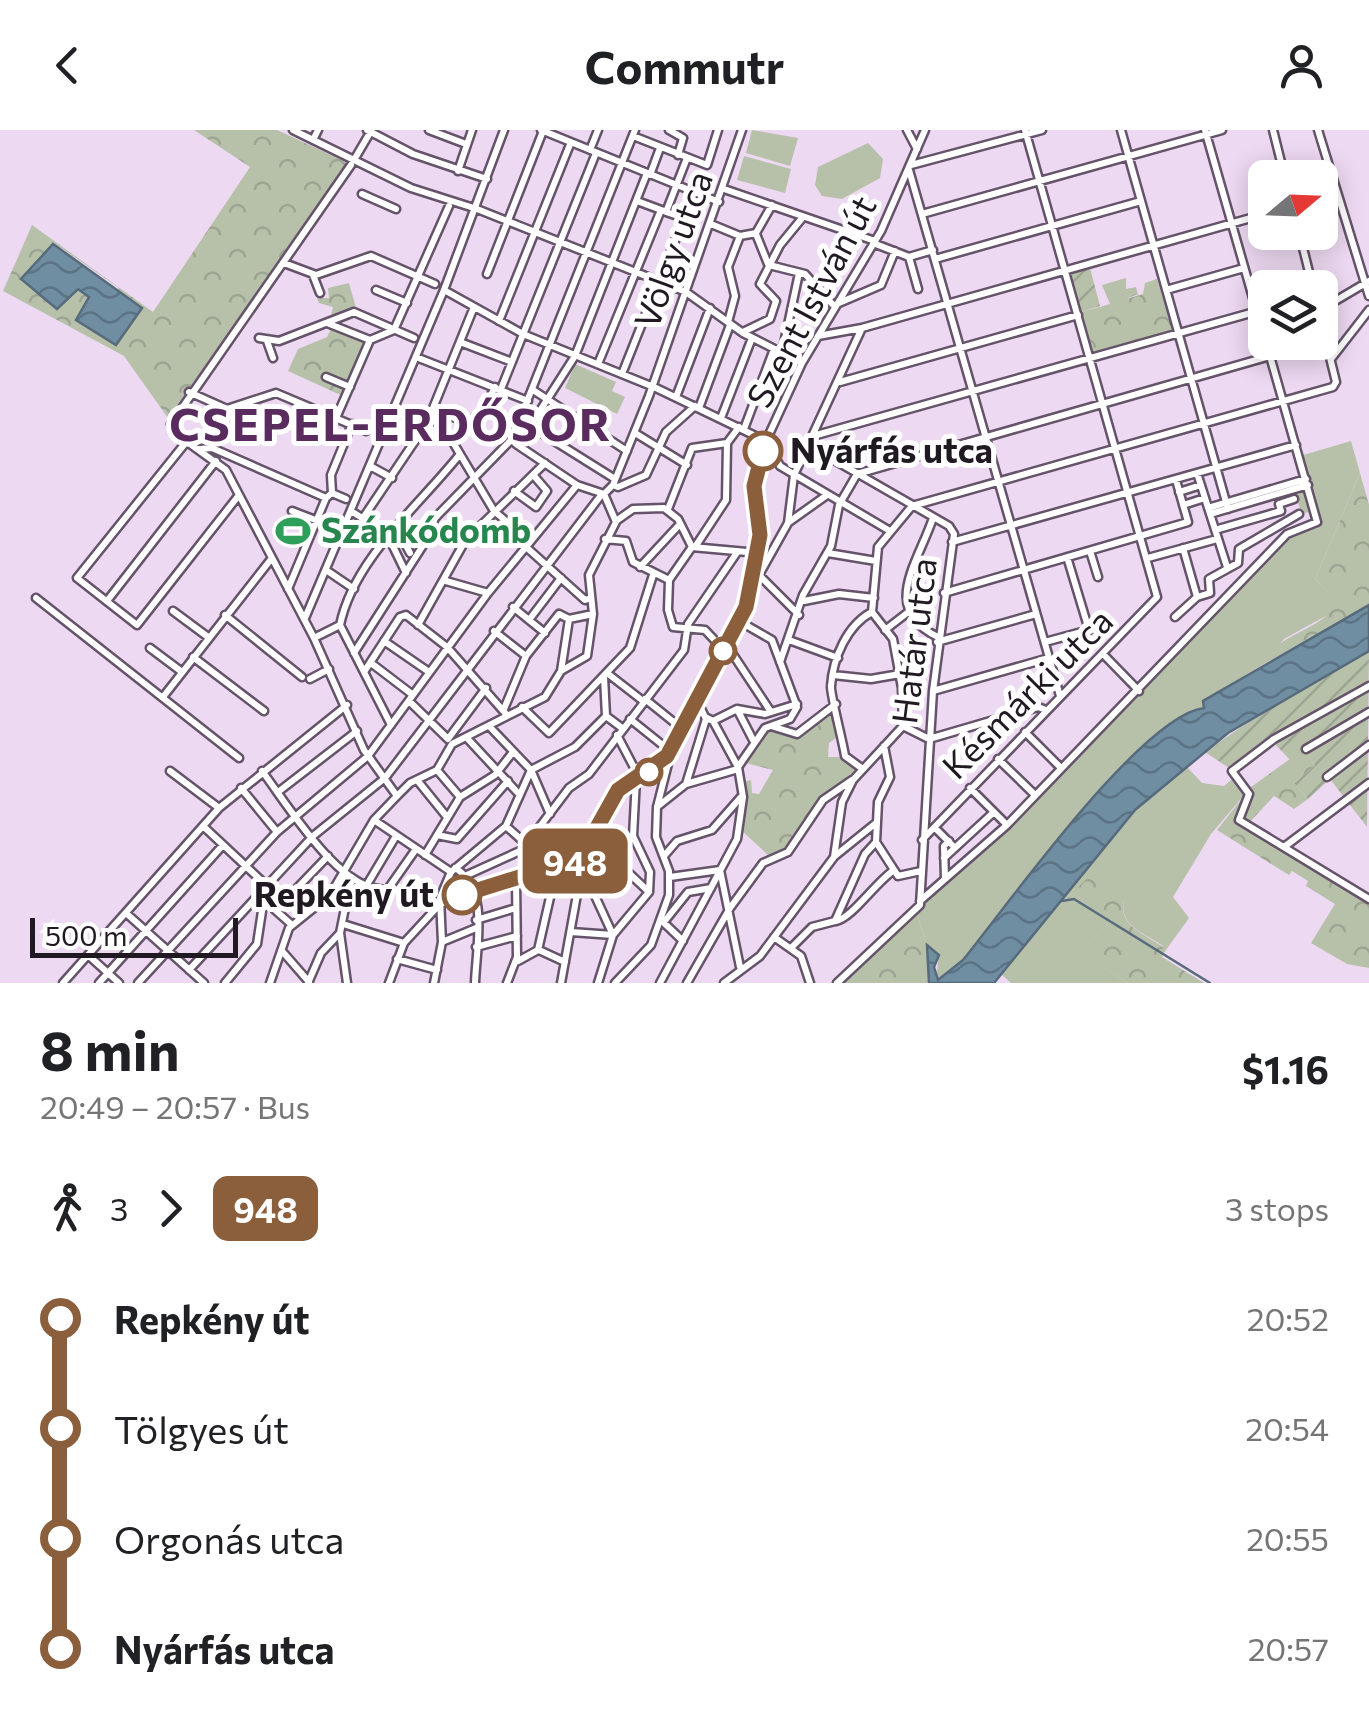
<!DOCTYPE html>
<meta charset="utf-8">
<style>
body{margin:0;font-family:Commissioner,sans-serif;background:#f6f6f6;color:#202124;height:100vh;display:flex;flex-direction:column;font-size:38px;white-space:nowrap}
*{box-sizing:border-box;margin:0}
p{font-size:32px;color:#757577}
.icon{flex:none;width:55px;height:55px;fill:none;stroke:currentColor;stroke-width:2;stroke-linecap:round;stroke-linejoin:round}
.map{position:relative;height:853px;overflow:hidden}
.details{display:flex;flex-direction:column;background:#fff;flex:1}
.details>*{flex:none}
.badge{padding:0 20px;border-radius:15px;font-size:35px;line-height:65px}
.needle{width:65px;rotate:71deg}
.buttons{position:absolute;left:1248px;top:30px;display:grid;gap:20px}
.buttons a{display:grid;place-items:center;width:90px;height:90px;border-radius:15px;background:#fff;box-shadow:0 5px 25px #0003;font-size:50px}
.scale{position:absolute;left:30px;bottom:25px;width:208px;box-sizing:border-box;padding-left:10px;border:5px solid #201922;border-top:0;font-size:28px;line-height:35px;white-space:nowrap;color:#201922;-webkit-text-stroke:8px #fff;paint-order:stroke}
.map>.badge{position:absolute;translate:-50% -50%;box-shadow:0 0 0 5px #fff}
.legs{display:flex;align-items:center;gap:15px;height:110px;padding:0 40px;font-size:32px}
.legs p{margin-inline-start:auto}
.head{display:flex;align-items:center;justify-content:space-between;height:170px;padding:0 40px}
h1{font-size:55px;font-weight:700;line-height:75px}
ul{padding:0 40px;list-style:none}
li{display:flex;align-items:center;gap:35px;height:110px;font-size:38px}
li i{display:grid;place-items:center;width:15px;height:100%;margin:0 12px;background:currentColor}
li i::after{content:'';width:25px;height:25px;margin:-12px;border:8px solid;border-radius:50%;background:#fff}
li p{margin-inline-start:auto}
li:first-child i{background:linear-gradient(#0000 50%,currentColor 0)}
li:last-child i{background:linear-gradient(currentColor 50%,#0000 0)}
header{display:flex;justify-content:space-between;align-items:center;height:130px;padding:0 40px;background:#fff;font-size:45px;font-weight:700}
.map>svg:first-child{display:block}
.grass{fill:#b7c1aa}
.forest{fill:url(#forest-crowns);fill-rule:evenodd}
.garden{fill:url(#garden-furrows)}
.water{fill:url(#water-waves);stroke:#576b7c;stroke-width:2.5}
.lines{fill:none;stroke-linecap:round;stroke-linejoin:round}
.stream{stroke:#576b7c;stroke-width:2.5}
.minor-casing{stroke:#655469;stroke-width:11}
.minor{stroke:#fff;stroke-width:6}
.line-1-casing{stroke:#fff;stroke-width:22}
.line-1{stroke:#8b5e3c;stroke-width:15}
.stop-1-dot{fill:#fff;stroke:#8b5e3c;stroke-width:5}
.labels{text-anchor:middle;stroke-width:10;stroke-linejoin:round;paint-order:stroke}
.street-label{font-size:35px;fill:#201922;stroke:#fff}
.stop-label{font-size:35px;font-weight:bold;fill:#201922;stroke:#fff;text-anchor:start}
.leisure-label{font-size:35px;font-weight:bold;fill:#27864d;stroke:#fff;text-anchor:start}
.district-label{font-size:45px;font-weight:bold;letter-spacing:2.5px;fill:#5a2b5e;stroke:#fff}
</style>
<header><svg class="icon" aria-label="back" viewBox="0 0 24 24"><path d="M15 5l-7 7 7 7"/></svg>Commutr<svg class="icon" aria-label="person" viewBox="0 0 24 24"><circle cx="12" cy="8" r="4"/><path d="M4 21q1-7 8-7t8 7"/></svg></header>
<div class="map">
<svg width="1369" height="853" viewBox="0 0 1369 853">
<defs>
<pattern id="forest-crowns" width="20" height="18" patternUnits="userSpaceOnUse" patternTransform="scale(2.5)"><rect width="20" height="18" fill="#b7c1aa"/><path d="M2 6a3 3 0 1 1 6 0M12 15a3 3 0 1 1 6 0" fill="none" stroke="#9da592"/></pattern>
<pattern id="garden-furrows" width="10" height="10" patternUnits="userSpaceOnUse" patternTransform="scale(2.5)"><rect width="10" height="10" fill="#b7c1aa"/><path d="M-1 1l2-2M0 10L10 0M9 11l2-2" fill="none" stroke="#9da592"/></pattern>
<pattern id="water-waves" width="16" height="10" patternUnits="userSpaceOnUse" patternTransform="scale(2.5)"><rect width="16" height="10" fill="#6f8ea2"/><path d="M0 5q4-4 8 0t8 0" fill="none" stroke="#5b7384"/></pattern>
</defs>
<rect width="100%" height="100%" fill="#edd9f2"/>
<path class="grass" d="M752,0L798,8L790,36L746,23Z
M868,13L883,29L880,48L842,69L822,66L815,55L818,37Z
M744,26L791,39L785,63L737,50Z
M575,234L616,252L612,261L625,267L617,284L565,258Z
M1351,311L1360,343L1315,449L1338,471L1333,482L1284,509L1262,535L1204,570V578C1141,585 1007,777 963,830L936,850L939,824L927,815L917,784L925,772L1006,701L1285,405L1317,395L1314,382L1301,383L1296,364L1308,359L1307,353L1230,374L1306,352L1300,326Z
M1187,637L1202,653L1224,656L1236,646L1251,657L1211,704L1173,767L1189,788L1161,827L1163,816C1136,798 1116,796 1126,760L1070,765L1112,791L1080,822L1128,853H1011L1001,844L1116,697Z"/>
<path class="forest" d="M194,0H277L348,33L168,288L124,226L3,161L32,95L153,182L250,37ZM60,117L119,158L76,190L89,167L77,158Z
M1126,148V159L1136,157L1138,164L1126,169L1143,164L1145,153L1157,149L1174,203L1094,225L1082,182L1110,174L1102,155Z
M349,153L356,178L331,186L333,177L319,173L317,168H329L328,158Z
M333,195L370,210L345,267L288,241L298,219L327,207Z
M1360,343L1369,375V475L1262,535C1274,503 1325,501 1337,471L1315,449Z
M834,578L840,605L829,613L828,627H843L856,639L821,670L790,716L769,726L742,701L743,652L751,650L752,663L759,664L773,640L742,632L767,597L793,604Z
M1301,621L1315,635L1294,653L1308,669L1294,679L1274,666L1247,695L1369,771V838L1347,834L1311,813L1335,774L1306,756L1308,751L1292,741L1289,745L1217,700L1251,657Z
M1096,740L1127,760C1114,795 1137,799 1163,817L1162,827L1204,853H1128L1079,822L1112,791L1070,765Z
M917,784L927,815L929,853H843L840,849Z"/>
<path class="garden" d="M1090,138L1100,176L1082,182L1071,144Z
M1369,521L1367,697L1330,649L1308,669L1294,653L1315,635L1301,622L1290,630L1274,613L1235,642L1205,622L1286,566Z"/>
<path class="water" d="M53,114L142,178L116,215L76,190L89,167L78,159L57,179L21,149Z
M1369,475V521L1228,603L1135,680L994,853H929L927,815L939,825L934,837L938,850L963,830C1007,776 1141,586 1204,578L1203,571Z"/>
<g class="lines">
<path class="stream" d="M1062,771L1074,769L1210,853"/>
<g class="minor-casing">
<path id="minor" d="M293,0L411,58L477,79L686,162L743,203L802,233
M367,0L413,24L487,49
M429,0L466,14
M541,0L719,72
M669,0L683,8L678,25
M907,0L917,19
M1121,0L1228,379
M1205,0L1265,210
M1273,0L1285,48
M1318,0L1369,166
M633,6L707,35L718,0
M313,10L318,0
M590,20L598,0
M687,28L666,82L684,88L694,62
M354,30L371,1
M351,35L171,294L175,303L226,340L314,508L364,620L397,666
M911,35L1042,0
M909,40L1060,566
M458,41L472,0
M650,45L660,18
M724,59L875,111
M362,64L396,79
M637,71L664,81
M922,84L1222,0
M711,94L740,106L756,103
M1299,102L1313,158
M756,103L772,75
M756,104L768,134
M873,113L909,127L918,159
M909,127L933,120
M935,129L1141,71
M284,133L316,145L371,126L435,154
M769,135L805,144L835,177
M487,144L543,1
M313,145L320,163
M376,160L407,173
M444,160L523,204L656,258L766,311
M1166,160L1244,138
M839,173L881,155L895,121
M1320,180L1369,151
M499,191L571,12
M728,192L735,166L728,137L740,106
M327,193L370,210L394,200
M394,200L449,76
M743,202L770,189L776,171L760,154L780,115L803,87
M818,206L862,198L1265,84
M259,208L279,211L354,182L414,208
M267,211L273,228
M460,212L512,232
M782,223L799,143
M416,227L528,271
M1331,229L1369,180
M598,234L661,80
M622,244L684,88
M326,247L350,257
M840,252L1078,185
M501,259L596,23
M533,260L627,321
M189,262L227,279L276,263L366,301
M676,267L710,178
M699,278L730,195
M433,279L469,293
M394,280L451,309L494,381L530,411
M336,288L370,210
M721,288L752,208
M532,297L615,349
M744,299L774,219
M635,303L687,335
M813,306L1265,179
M451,309L484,279L495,257
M187,311L77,448L137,495L239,365
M767,312L780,336L890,401
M516,314L577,355L604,364
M518,315L575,226L647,43
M808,315L949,396L954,404L933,561L920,775L837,853
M200,319L212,318L326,368
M370,336L392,348
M1197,343L1227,437
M613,355L618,357L646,345L666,302L695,276
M514,361L536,377L547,361L535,347
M1179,362L1201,355
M332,363L331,345L352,294
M332,363L346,369
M604,364L613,355L649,266L742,0
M1183,375L1205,368
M1208,378L1306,349
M668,379L692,318L727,313
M292,381L318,391
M351,381L387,404L406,443
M1210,384L1308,355
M363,388L427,293L474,177
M933,388C917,435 880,479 938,507
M616,391L633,379L664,378L678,389L692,417L758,423
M789,392L827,365
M396,397L410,423
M1215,400L1281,381L1279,374L1294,369
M605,409L626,411L633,432L669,450
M952,412L1296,315
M525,416L585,470L591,468
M695,417L726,370L727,313L739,297
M1183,418L1197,467
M1090,421L1098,447
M828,423L876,431
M1148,428L1217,409
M640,437L680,394
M326,440L354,459
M756,442L799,485
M760,443L788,393L794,345L862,198
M669,450L668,480L673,497L705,500L723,519
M669,450L692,417
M446,451L488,463
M288,459L326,368L332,363
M944,463L1188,392L1176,350
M36,468L239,628
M107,471L216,331
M804,471L839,464L874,468
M513,477L545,503
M173,481L208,507
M872,482L893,509L902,558L903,596
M225,485L302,547
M1175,487L1197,467L1210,463L1209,449L1238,433L1239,419L1299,384
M305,488L444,160L504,0
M529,490L561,448
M340,495L391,595
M418,495L465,411L545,333
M885,500L907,483
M494,501L526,526
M314,508L340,495C354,428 419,376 460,324
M789,510L838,528
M384,511L429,542
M937,512L1036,484
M1045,512L1089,500L1067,427
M726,514L771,582
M150,518L182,542
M354,523L422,417L435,388L512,309L635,0
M1103,524L1139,561
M193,527L264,581
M780,532L803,465L831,416L839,375L857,344L1319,212
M371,533L413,565
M561,541L569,489
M364,542L400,487L406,485L447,517L506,584
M607,543L643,571
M833,545L871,549L900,544
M604,547L606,586L622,598
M310,549L329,539
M1369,556L1274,609L1232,641L1249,664L1239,690L1369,769
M933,561L1049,528
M163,567L272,428
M696,568L705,587L713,591L737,579L765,584L797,574
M645,569L681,598
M409,571L448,609
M522,577L549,603L630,518L653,445
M504,579L526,526L559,484L569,489L593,484
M737,579L753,610
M630,589L670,621
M713,591L738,637
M489,596L531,640L550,684
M771,596L797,604L836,574
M903,596L929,609L1038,577L1046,580
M1025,602L1061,638
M617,605L639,647
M466,607L518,663
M448,609L486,558
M884,616L890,647L878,672L876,712L898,746L921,741
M1306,619L1369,582
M998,629L1033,663
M860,637L845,626C843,612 830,563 831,556C833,528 847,495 872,482L878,417L912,376L1333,257L1336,252L1320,187
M437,640L460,667
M170,641L219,678
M262,641C288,675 342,766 388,759L416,719
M1327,647L1369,615
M417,650L447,687
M686,654L706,589
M241,658L277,702
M970,658L1007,695
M278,662L357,601
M657,677L686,654L738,639
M374,690L451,742
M203,696L266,755L257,814L225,853
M506,696L556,741L538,820
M935,698L955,718
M437,705L457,709L508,651
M922,710L1157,467L1025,0
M1284,717L1369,653
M425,725L460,667L495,645L513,622
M664,726L677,711L712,700L741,667
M835,726L876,693
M613,728L649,762
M944,728L994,682
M455,738C490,758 476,818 475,853
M720,740L740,837
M467,745L522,720L569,658L589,644L684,520L688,494L736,424
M670,747L720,740
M945,749L944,716L949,711
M578,765L633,706
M920,771L1007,695L1287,404L1317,392L1266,212
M274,779L292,795
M276,780L328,726
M126,783L204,853
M476,790L516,778
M662,791L683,811
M836,791C852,788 875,753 894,740
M664,792L688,762L711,758
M343,794L404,813
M571,802L613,805L590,755
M340,803L347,853
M774,807L801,826L810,853
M442,812L476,798
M476,817L517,806
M791,818L812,797L835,791L865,724L876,712
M539,820L565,832
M282,821L309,852
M88,825L119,853
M397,829L437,840
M518,831L538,820
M189,840L313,706L385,648L602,364
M63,853L219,678L347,575
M99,853L223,715
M138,853L277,702L368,626L488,463L577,355
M270,853L289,798L330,765L374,690L397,666L410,653L437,640L452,614L545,567L561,541L587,526L593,484L589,445L616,392L604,364
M308,853L321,823L340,803L346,773L365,758L396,706
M389,853L404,813L440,774L575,731L589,716L618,661L667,626L743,484L758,423L755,348L766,311L802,233L881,101L925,0
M434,853L442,812L440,768L451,742L506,696L531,640L575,617L606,586
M507,853L517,827L516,750
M561,853L582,737L580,727
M598,853L613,805L649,762L650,742L633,706L636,649
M615,853L651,815L669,765V741L656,707L657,677L671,622
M660,853L737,709L743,667L738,637L765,598L790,589L797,577L772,510L739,491
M687,853L730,778L763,733L788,722L823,670L852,650
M724,853L760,826L834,727L842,672L853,650L903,596"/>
</g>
<use href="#minor" class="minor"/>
</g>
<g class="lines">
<g class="line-1-casing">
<path id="line-1" d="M462,765L580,728L618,660L667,626L746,477L760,405L754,356L763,321"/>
</g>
<use href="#line-1" class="line-1"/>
</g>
<defs>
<g id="stadium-bare" transform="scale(2.7)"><path d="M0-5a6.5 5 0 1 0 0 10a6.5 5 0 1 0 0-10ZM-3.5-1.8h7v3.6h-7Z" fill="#2e9e5b" stroke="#fff" stroke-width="2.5" paint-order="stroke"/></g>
</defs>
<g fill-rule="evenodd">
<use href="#stadium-bare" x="293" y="401"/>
</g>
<g class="stop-1-dot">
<circle cx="763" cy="321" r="18"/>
<circle cx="723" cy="521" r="12"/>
<circle cx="649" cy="642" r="12"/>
<circle cx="462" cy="765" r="18"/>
</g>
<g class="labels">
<g class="street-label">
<text transform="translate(674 120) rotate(-70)" y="12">Völgy utca</text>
<text transform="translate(812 172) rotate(-62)" y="12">Szent István út</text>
<text transform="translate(915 511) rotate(-83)" y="12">Határ utca</text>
<text transform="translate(1028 564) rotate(-45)" y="12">Késmárki utca</text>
</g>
<g class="stop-label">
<text x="790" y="333">Nyárfás utca</text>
<text x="434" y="777" text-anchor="end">Repkény út</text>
</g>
<g class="leisure-label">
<text x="321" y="413">Szánkódomb</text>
</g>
<g class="district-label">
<text x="391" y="311">CSEPEL-ERDŐSOR</text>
</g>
</g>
</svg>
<div class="buttons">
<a><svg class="needle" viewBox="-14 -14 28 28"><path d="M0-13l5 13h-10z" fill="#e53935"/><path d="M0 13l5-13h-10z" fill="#757577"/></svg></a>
<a><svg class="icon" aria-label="layers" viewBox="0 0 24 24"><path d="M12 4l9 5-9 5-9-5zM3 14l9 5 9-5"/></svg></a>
</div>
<div class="scale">500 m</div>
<b class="badge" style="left:575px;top:731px;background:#8b5e3c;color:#fff">948</b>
</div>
<section class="details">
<div class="head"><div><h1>8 min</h1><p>20:49 – 20:57 · Bus</p></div><b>$1.16</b></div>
<div class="legs"><svg class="icon" aria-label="walk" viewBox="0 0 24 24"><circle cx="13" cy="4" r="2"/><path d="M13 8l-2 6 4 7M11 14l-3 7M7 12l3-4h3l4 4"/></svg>3<svg class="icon" aria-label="forward" viewBox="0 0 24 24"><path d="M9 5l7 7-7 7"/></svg><b class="badge" style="background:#8b5e3c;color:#fff">948</b><p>3 stops</p></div>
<ul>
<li><i style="color:#8b5e3c"></i><b>Repkény út</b><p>20:52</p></li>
<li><i style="color:#8b5e3c"></i><span>Tölgyes út</span><p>20:54</p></li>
<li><i style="color:#8b5e3c"></i><span>Orgonás utca</span><p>20:55</p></li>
<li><i style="color:#8b5e3c"></i><b>Nyárfás utca</b><p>20:57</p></li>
</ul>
</section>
